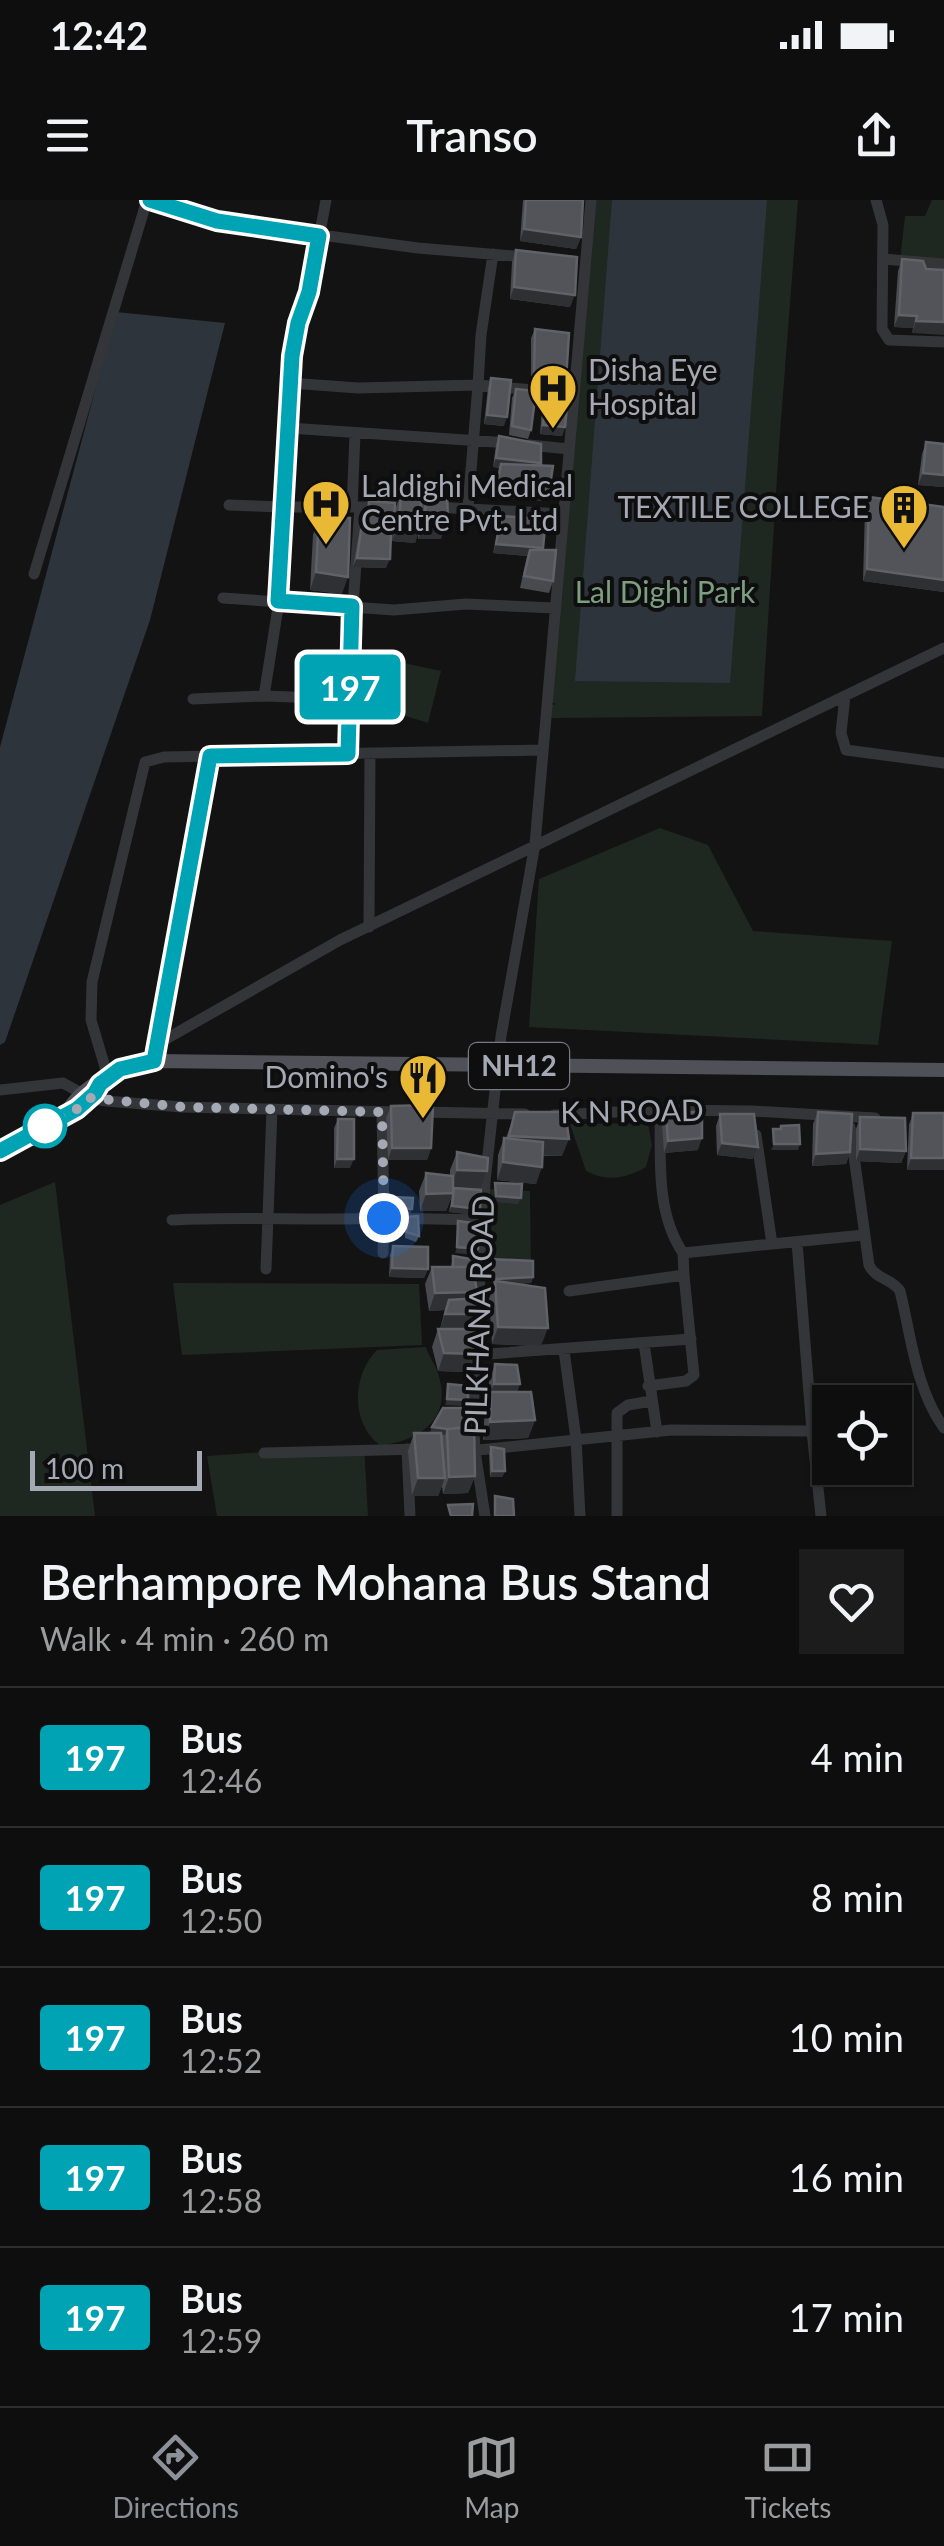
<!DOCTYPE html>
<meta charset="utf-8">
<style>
body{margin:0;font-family:Lato,sans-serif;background:#1c1c1d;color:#f1f3f6;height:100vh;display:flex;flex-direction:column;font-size:38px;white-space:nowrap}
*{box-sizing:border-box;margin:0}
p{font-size:32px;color:#9b9c9e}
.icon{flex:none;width:55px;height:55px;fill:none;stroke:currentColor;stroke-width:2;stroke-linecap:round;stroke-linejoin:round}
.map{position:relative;height:1316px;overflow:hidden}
.drawer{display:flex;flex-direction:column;background:#0e0e0f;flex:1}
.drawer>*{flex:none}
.badge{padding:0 20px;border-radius:8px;font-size:35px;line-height:65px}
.fabs{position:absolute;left:812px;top:1185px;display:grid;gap:20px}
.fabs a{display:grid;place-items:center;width:100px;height:100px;border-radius:0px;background:#0e0e0f;box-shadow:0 2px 8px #0004,0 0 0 2px #2e2e2f;font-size:50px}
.scale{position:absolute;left:30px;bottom:25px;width:172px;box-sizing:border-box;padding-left:10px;border:5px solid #a5a9b4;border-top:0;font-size:28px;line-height:35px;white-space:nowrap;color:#a5a9b4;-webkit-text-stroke:8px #0e0e0f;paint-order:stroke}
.you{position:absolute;width:50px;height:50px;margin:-25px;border:8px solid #fff;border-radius:50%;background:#1a73e8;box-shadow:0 0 0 15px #1a73e833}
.map>.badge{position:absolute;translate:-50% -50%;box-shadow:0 0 0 5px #fff}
.round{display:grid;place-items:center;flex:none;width:105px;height:105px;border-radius:0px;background:#1c1c1d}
.overview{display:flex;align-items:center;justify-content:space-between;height:170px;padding:0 40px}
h1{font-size:48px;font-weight:600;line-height:75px}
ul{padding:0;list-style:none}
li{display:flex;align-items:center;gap:30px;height:140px;padding:0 40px;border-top:2px solid #2e2e2f}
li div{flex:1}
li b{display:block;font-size:38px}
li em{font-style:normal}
li .badge{min-width:110px;font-weight:700;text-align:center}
.status{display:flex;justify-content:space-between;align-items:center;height:70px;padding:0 50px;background:#0e0e0f;direction:ltr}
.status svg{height:28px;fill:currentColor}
header{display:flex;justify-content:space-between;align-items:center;height:130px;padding:0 40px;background:#0e0e0f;font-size:45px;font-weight:600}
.tabs{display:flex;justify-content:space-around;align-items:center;height:140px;border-top:2px solid #2e2e2f;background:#0e0e0f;font-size:28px;color:#9b9c9e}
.tabs a{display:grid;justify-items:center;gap:5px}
.tabs .active{color:#8c9099}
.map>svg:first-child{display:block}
.green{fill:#1f2721}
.water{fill:#2d343c}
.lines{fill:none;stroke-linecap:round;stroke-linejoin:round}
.minor{stroke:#343539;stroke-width:11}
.major{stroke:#505158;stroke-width:14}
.wall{fill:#494a4f}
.shaded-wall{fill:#2f3033}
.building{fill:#53545a;stroke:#606268;stroke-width:2.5}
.line-casing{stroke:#fff;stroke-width:22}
.line{stroke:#00a3b4;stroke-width:15}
.walk{stroke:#a5a9b4;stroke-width:10;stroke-dasharray:0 18}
.stop-dot{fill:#fff;stroke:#00a3b4;stroke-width:5}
.labels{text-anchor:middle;stroke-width:8;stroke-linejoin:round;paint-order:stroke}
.shield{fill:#0e0e0f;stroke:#787a82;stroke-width:2.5}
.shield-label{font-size:28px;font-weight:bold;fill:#a5a9b4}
.poi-label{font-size:30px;fill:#a5a9b4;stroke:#0e0e0f;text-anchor:start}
.park-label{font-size:30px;fill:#7d9f81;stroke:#0e0e0f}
.street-label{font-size:30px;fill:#a5a9b4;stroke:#0e0e0f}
</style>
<div class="status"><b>12:42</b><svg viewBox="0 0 49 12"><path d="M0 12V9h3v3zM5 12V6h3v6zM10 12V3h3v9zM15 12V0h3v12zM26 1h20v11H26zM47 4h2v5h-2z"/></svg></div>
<header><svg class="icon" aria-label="menu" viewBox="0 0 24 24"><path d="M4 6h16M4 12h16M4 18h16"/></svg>Transo<svg class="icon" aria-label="share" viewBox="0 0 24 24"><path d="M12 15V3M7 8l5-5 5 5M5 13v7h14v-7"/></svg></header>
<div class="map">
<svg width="944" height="1316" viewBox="0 0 944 1316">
<rect width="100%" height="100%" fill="#131314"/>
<path class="green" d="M596,0H798L779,246L762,516L551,518L552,505L556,504L552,502Z
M932,0H944V64L900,61L905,16H925Z
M399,462L441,471L428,523L390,511Z
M660,628L708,645L753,731L892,741L878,845L529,827L539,679Z
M648,923L652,945L646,967C625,979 607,982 586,971L570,924Z
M55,982L95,1316H0V1005Z
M489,989L530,991L531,1067L487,1065Z
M173,1083L419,1084L422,1145L182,1155Z
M426,1147C429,1158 437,1166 439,1177C452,1220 417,1242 380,1245C350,1223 352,1175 377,1150Z
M364,1245L368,1316H217L207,1256Z"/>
<path class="water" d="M612,0H767L730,483L575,481Z
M116,112L225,123L150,420L5,842L0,845V547Z"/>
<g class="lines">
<path class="minor" d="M150,0L217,21L418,48L526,57
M326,0L309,92L294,138L283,307H382
M876,0L883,25L882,129L889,140L944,142
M883,59L944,64
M290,183L358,188L478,185L481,135L493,54
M289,228L510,243
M529,245L569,249
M229,305L283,307L279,401L264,496
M352,307L355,234
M435,307L562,314
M468,307L478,185L556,192
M34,374L147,0
M223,398L394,410L466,404L555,408
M845,496L841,533L846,550L944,563
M193,499L264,496L350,499
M348,554L353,406L360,307
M369,727L370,553
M159,843L210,556
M154,861L159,843L340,740L944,448
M108,877L91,820L92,782L145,562L164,557L543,550
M0,890L63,883L90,898L106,901L182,907L400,912
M660,910C661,957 655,1012 683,1053
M419,912L525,914
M554,915L660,910L752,911L875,918
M850,927L869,1065C876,1080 892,1078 900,1091C911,1136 916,1190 944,1228
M172,1020C243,1016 313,1021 384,1018L382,912
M797,1042L812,1231
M772,1044L864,1035
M383,1053L384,1018L483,1020
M266,1069L272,909
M684,1075L683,1053L772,1044L756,935
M569,1091L684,1075L694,1175L686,1181L648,1186
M644,1143L657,1232
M564,1150L576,1239L580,1316
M475,1155L691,1139
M407,1249L410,1316
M469,1251L671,1230L812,1231L821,1316
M264,1253L420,1249
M485,1316L475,1251L473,1212L485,982L501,836L535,644L591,0
M617,1316V1213L628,1205L651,1201"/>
<path class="major" d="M66,915C79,885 124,866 154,861L944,870
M0,951L74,911"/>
</g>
<path class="wall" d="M523,0H583L581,37L576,49L520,41Z
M516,50L570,107L510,99L512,62Z
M902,59L926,69L944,70L912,133L913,128L894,127L898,71Z
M535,129L563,187L565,227L562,236L540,234L543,195L546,187L531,184V138Z
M491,178L504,226L484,224L488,187Z
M516,189L531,230L528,239L509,235L512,198Z
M499,236L540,266L549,292L546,301L493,298L500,268L493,267L496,245Z
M926,242L944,244V287L918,285L922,254Z
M426,292L441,339H418V333L415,343L392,341L393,328L386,368L353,367L358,339L361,330L365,331L366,311L369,301L395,310L401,293L421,305Z
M869,297L944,307V392L863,381L865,309Z
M501,316L542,350L553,381L549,393L520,388L527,356L493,353Z
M319,317L342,394L310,390L313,335Z
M391,906L431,948L427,960H388L386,918Z
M515,912L562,956H543L536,984L497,980L498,955L504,938H506Z
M666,912L698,950L664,953L662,924Z
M818,912L850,952L846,964L812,966L813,924Z
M913,913H944V970H907L909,925Z
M720,914L753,959L717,955L716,926Z
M860,917L906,951L901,963L856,961V929Z
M338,919L350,968H334V928Z
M457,952L487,971L481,989L458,988L480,1009L477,1015L449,1012L452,996L446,1011H420L419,991L426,973L450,975V970Z
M407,1017L419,1036L416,1042L405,1038V1023Z
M393,1046L428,1069L424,1078L389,1077L390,1055Z
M453,1056L475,1079L477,1092L469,1129L467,1172L438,1171L432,1147L438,1129H440L445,1110L429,1111L425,1084L432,1067H451Z
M489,1059L533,1077L531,1083L515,1084L541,1146L492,1144L489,1099L494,1085L487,1065Z
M495,1164L517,1192L535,1220L528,1238L483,1240L485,1209L488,1201L489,1182Z
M432,1227H468L475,1276L468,1293L443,1294L442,1286L438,1296H412L408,1251L414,1233H430Z
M491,1247L505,1271L502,1277H490L489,1253Z"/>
<path class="shaded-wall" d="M524,29L581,37L576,49L520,41Z
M514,87L575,95L570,107L510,99Z
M899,115L917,116L913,128L894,127Z
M916,121L944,122V135L912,133Z
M534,175L566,180L562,189L531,184Z
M487,215L507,217L504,226L484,224Z
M543,225L565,227L562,236L540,234Z
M496,258L541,263L537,272L493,267Z
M923,273L944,275V287L918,285Z
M496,289L549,292L546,301L493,298Z
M425,321H448L441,339H418Z
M399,323L421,325L415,343L392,341Z
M368,325L394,326L391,335L365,334Z
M496,344L543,348L539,357L530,350L527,356L493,353Z
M357,358L390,359L386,368L353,367Z
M867,369L944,380V392L863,381Z
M316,372L348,377L342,394L310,390Z
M509,936L569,939L562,956L503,954Z
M702,938L698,950L664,953L668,941Z
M722,943L758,947L753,959L717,955Z
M774,944H800L798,950H771Z
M392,948H431L427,960H388Z
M860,949L906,951L901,963L856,961Z
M850,952L846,964L812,966L816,954Z
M911,958H944V970H907Z
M337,959H354L350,968H334Z
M503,962L542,967L536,984L497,980Z
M457,970L487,971L481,989L450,988Z
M453,993L446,1011H420L426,994Z
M496,996L521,998L518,1004L494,1002Z
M452,1006L480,1009L477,1015L449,1012Z
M392,1008L412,1009L410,1015L390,1014Z
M457,1047L478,1049L476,1055L455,1053Z
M392,1068L428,1069L424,1078L389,1077Z
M533,1077L531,1083L494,1086L496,1079Z
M477,1092L471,1109L449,1100L445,1110L429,1111L435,1093Z
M445,1114H475L469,1131L439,1132Z
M498,1127L548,1128L541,1146L492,1144Z
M444,1153L474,1154L467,1172L438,1171Z
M494,1184H520L514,1202L491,1192Z
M447,1199L468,1200L465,1206L445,1205Z
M535,1220L528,1238L483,1240L490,1222Z
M432,1227L468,1230L447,1229L445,1235L430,1233Z
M492,1271H505L502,1277H490Z
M475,1276L468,1293L443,1294L449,1277Z
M418,1278H445L438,1296H412Z"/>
<path class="building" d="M526,0H583L581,37L524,29Z
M516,50L577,57L575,95L514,87Z
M902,59L923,61L926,69L944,70V122L916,121L917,116L899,115Z
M535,129L569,133L566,180L534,175Z
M491,178L511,180L507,217L487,215Z
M547,186L569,188L565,227L543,225Z
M516,189L536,191L531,230L512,226Z
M499,236L541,244V263L496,258Z
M926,242L944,244V275L923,273Z
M501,264L553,266L549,292L496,289Z
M421,292V325L399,323L401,293Z
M426,292H447L448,321H425Z
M869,297L944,307V380L867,369Z
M369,301L395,303L394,326L368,325Z
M501,316L546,319L543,348L496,344Z
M319,317L350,318L348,377L316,372Z
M361,330L391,333L390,359L357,358Z
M530,350H556L553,381L524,376Z
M433,905L431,948H392L391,906Z
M515,912H565L569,939L509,936Z
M666,912H702V938L668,941Z
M818,912L852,914L850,952L816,954Z
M913,913H944V958H911Z
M720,914H754L758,947L722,943Z
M860,917L905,918L906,951L860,949Z
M338,919H354V959H337Z
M799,925L800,944H774L773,929H781V926Z
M504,938L543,942L542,967L503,962Z
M457,952L488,958L487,971L457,970Z
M426,973L453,976V993L426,994Z
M495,983L522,984L521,998L496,996Z
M454,988L481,990L480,1009L452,1006Z
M393,997L413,998L412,1009L392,1008Z
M418,1016L419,1036L407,1032V1017Z
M458,1021L481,1024L478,1049L457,1047Z
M393,1046L428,1047V1069L392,1068Z
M453,1056L477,1060L476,1075H474L473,1067H453Z
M489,1059L533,1061V1077L496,1079Z
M432,1067H473L477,1092L435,1093Z
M495,1081L545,1088L548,1128L498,1127Z
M479,1098L475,1114H445L449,1100Z
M438,1129H475L474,1154L444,1153Z
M495,1164L517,1165L520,1184H494Z
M448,1184L468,1186V1200L447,1199Z
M491,1192H531L535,1220L490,1222Z
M443,1208H468V1227L448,1229L432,1227Z
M474,1226L475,1276L449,1277L447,1229Z
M414,1233H441L445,1278H418Z
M491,1247L504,1249L505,1271H492Z
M495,1296L513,1299L514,1316H495Z
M473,1304L472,1316H451L448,1305Z"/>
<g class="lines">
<g class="line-casing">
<path id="line" d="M0,951L77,909L95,893L100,884L120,869L154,861L210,556L348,554L352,406L278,401L292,156L298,123L309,92L319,36L217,21L150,0"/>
</g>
<use href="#line" class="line"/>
<path class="walk" d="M45,926L77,909L90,898L182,907L382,912L384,1018"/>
</g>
<defs>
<g id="hospital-pin" transform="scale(2.5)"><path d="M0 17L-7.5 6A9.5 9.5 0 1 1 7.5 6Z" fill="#e9b936" stroke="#0e0e0f"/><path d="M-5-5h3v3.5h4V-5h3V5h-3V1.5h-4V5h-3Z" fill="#111"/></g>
<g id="building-pin" transform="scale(2.5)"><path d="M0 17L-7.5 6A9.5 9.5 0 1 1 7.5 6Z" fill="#e9b936" stroke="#0e0e0f"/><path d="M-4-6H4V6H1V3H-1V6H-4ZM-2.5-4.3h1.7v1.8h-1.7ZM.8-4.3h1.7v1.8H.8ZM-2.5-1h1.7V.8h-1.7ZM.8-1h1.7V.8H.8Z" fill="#111"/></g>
<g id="restaurant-pin" transform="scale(2.5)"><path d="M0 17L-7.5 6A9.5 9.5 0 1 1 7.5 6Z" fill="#e9b936" stroke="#0e0e0f"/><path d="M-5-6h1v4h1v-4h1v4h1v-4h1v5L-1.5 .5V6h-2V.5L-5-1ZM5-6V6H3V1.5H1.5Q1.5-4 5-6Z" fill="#111"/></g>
</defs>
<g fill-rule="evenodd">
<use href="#hospital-pin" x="553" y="188"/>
<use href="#hospital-pin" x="326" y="304"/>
<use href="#building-pin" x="904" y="308"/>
<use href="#restaurant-pin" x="423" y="878"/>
</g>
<circle class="stop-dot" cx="45" cy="926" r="20"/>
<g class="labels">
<rect class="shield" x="469" y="843" width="100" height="46" rx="8"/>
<g class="shield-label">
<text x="519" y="876">NH12</text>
</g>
<g class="poi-label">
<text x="588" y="181">Disha Eye<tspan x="588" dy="34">Hospital</tspan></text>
<text x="361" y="297">Laldighi Medical<tspan x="361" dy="34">Centre Pvt. Ltd</tspan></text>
<text x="869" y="318" text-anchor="end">TEXTILE COLLEGE</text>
<text x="388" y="888" text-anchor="end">Domino's</text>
</g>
<g class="park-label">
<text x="665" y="403">Lal Dighi Park</text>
</g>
<g class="street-label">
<text transform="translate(632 912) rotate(-1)" y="10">K N ROAD</text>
<text transform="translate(480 1115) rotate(-88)" y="10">PILKHANA ROAD</text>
</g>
</g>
</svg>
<div class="fabs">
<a><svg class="icon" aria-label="locate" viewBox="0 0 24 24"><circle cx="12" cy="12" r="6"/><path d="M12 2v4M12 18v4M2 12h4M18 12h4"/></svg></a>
</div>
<div class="scale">100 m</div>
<div class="you" style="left:384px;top:1018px"></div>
<b class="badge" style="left:350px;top:487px;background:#00a3b4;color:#fff">197</b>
</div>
<section class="drawer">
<div class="overview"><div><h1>Berhampore Mohana Bus Stand</h1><p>Walk · 4 min · 260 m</p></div><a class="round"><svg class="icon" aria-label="heart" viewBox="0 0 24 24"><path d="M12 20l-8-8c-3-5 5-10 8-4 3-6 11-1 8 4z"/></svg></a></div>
<ul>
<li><span class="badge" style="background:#00a3b4;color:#fff">197</span><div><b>Bus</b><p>12:46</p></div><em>4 min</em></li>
<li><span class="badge" style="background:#00a3b4;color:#fff">197</span><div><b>Bus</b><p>12:50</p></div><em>8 min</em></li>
<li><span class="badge" style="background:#00a3b4;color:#fff">197</span><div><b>Bus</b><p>12:52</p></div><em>10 min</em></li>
<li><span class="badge" style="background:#00a3b4;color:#fff">197</span><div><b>Bus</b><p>12:58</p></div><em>16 min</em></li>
<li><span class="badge" style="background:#00a3b4;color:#fff">197</span><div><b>Bus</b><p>12:59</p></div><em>17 min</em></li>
</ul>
</section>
<nav class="tabs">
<a class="active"><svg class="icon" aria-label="directions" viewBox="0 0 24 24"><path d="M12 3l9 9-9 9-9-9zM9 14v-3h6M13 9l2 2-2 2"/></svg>Directions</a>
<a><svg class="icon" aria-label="map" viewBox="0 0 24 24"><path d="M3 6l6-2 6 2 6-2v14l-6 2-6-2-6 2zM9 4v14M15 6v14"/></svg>Map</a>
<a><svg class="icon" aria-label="tickets" viewBox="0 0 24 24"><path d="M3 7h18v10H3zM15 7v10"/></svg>Tickets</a>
</nav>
